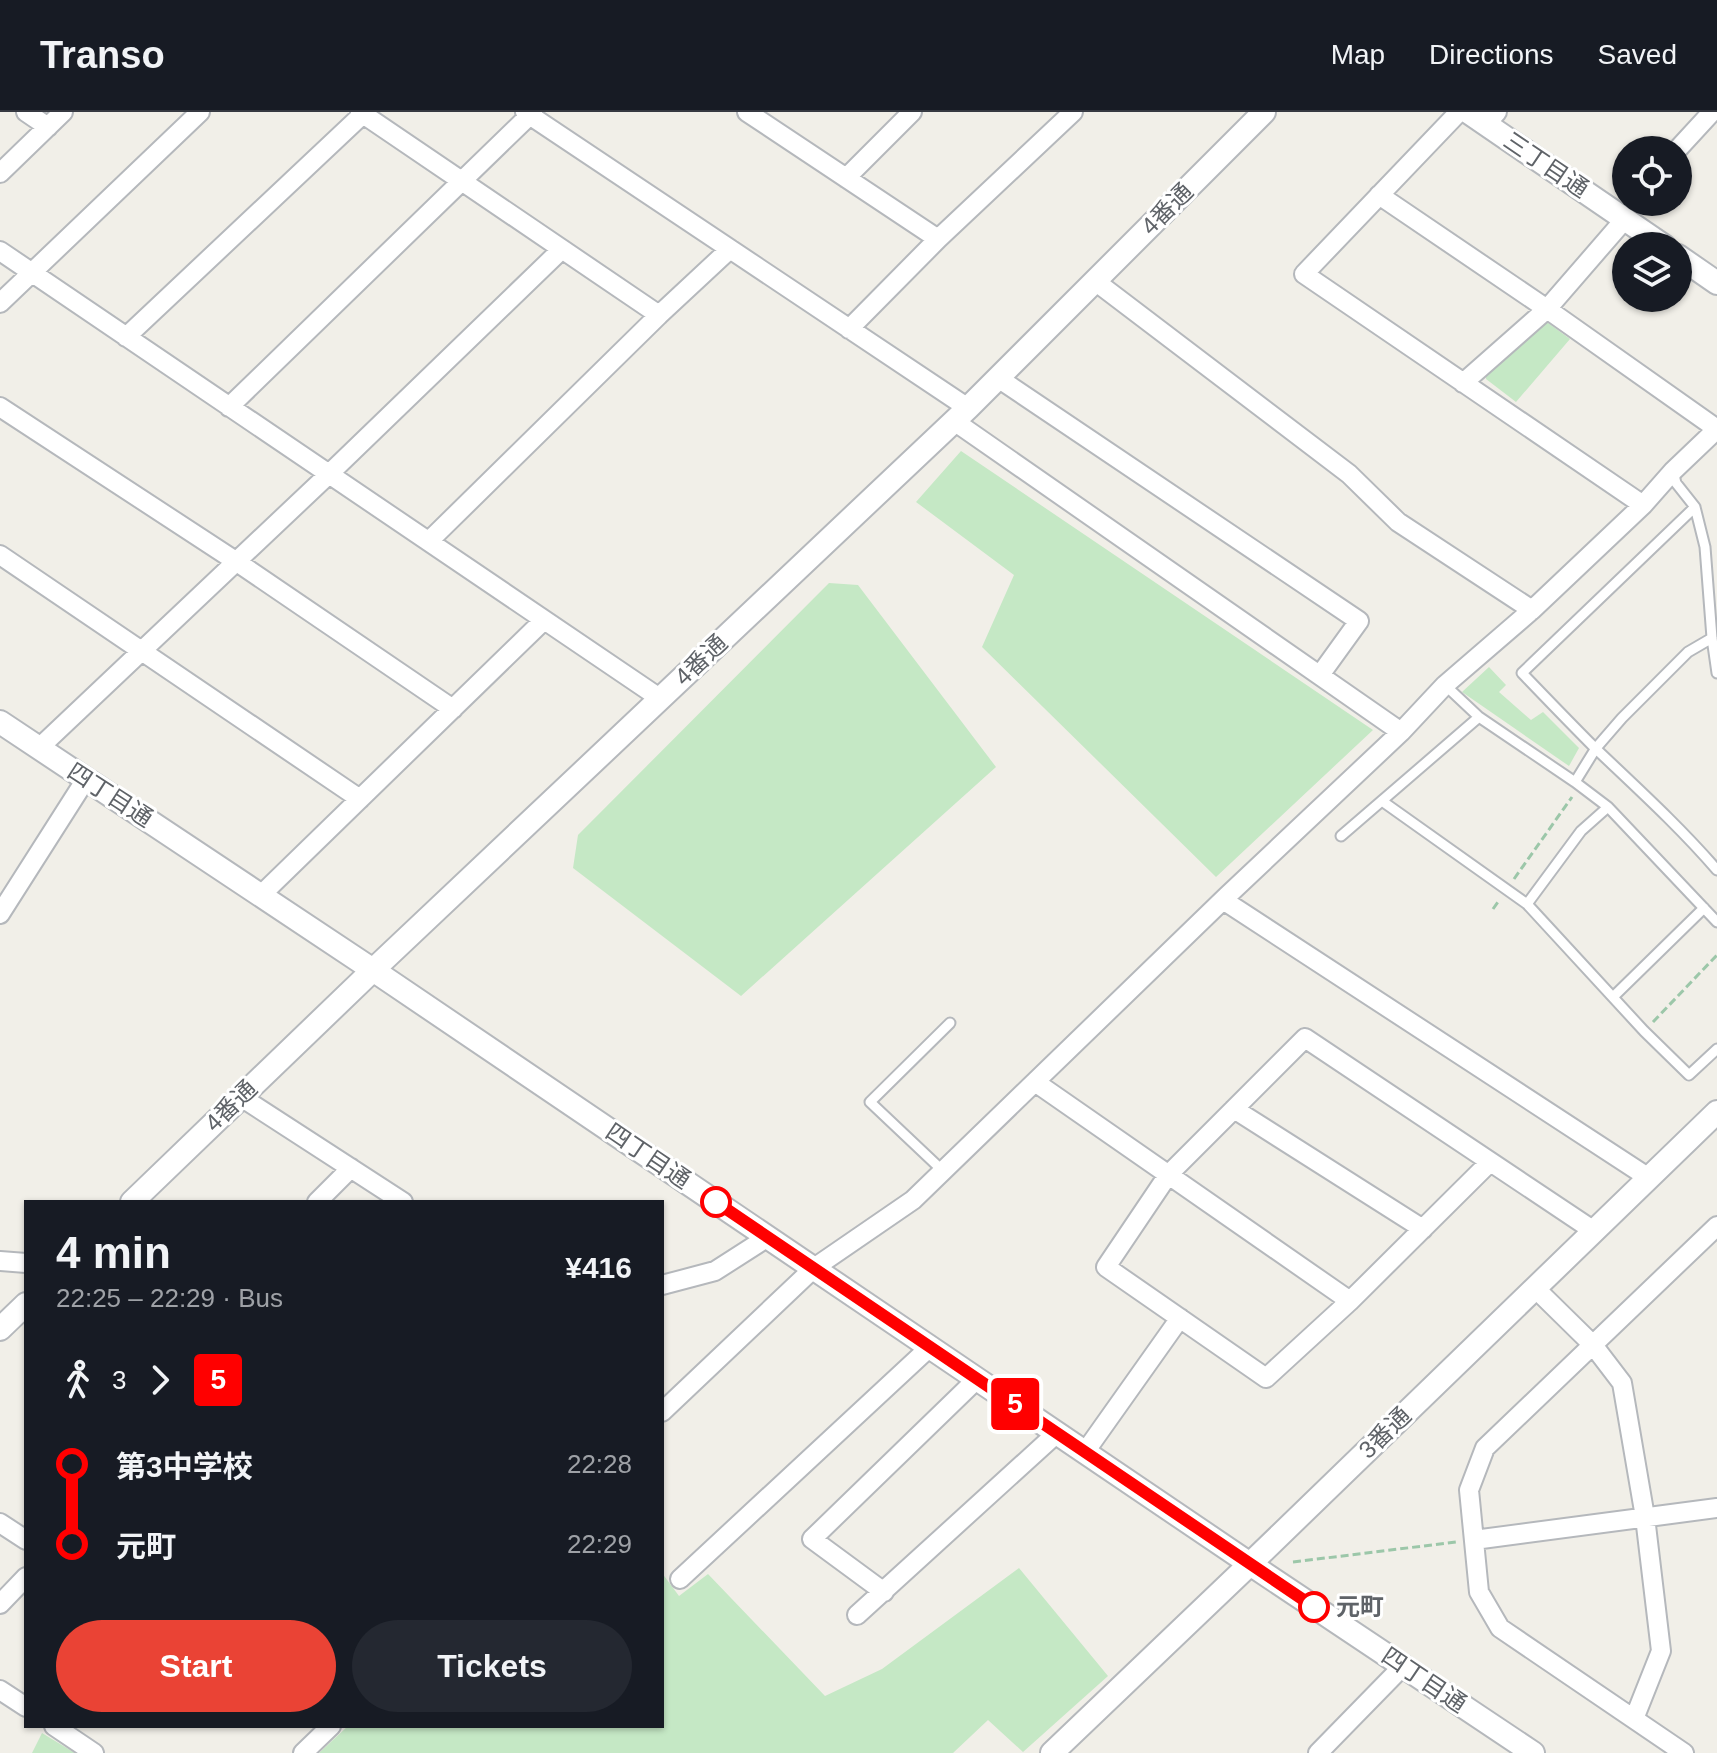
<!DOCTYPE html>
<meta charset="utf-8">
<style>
body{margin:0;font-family:Helvetica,"Noto Sans JP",sans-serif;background:#242831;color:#f1f3f6;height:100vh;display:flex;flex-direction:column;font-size:30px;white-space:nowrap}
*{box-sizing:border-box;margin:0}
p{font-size:26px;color:#9ea1a6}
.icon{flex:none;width:44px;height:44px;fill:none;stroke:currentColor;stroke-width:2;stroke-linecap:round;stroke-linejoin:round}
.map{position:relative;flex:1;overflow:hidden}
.sheet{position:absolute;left:24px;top:1088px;width:640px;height:528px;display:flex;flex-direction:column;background:#171b24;border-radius:0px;box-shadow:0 2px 6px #0004}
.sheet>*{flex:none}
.badge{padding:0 16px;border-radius:6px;font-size:28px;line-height:52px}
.fabs{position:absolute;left:1612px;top:24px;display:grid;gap:16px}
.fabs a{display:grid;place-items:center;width:80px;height:80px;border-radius:50%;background:#171b24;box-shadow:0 2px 6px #0004;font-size:40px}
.map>.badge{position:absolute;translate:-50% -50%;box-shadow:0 0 0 4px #fff}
.legs{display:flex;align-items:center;gap:12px;height:88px;padding:0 32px;font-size:26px}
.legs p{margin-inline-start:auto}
.overview{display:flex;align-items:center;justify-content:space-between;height:136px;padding:0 32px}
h1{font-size:44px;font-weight:700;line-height:60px}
.cta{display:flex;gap:16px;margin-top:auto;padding:16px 32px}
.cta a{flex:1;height:92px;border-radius:48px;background:#ea4335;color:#fff;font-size:32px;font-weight:700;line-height:92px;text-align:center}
.cta a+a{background:#242831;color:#f1f3f6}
ul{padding:0 32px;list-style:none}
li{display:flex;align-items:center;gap:28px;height:80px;font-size:30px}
li i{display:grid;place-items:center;width:12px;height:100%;margin:0 10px;background:currentColor}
li i::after{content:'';width:20px;height:20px;margin:-10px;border:6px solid;border-radius:50%;background:#171b24}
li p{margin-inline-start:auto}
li:first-child i{background:linear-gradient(#0000 50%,currentColor 0)}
li:last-child i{background:linear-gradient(currentColor 50%,#0000 0)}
header{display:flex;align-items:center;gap:48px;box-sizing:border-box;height:112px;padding:0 40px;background:#171b24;border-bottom:2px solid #363941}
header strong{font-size:38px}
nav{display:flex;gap:44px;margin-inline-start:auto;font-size:28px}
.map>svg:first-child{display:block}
.green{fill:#c5e8c5}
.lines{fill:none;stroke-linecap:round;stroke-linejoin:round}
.service-casing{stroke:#b5b8bc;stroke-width:13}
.minor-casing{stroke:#b5b8bc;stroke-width:22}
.tertiary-casing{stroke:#b5b8bc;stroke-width:26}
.path{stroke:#9cc7a9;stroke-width:3;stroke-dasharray:8 4;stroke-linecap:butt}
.service{stroke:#fff;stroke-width:9}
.minor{stroke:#fff;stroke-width:18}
.tertiary{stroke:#fff;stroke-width:22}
.line-1-casing{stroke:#fff;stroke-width:18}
.line-1{stroke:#f00;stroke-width:12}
.stop-1-dot{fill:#fff;stroke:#f00;stroke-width:4}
.labels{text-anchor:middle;stroke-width:6;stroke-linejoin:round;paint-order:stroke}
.street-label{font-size:24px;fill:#5f6368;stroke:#fff}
.stop-label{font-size:24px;font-weight:bold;fill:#5f6368;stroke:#fff;text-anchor:start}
</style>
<header>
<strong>Transo</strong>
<nav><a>Map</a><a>Directions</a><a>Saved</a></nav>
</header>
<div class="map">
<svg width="1717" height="1641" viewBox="0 0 1717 1641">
<rect width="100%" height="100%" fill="#f1efe8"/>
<path class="green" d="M1544,208L1570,227L1516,290L1486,267V261Z
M961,339L1373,618L1216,765L982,535L1014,463L916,390Z
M829,471L858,473L996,655L741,884L573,756L578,723Z
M1489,555L1506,573L1499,580L1531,608L1543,600L1579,636L1569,654L1462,580Z
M1019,1456L1108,1564L1023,1640L988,1608L953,1641H319L348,1614H662V1461L679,1484L708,1462L825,1584L882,1557Z
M42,1621L75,1641H32Z"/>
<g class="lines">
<g class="service-casing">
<path id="service" d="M1673,359L1676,371L1695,395L1705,435L1712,526L1717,561
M1695,395L1522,561C1546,586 1570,611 1595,636C1637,676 1679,714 1717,758
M1445,573L1479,605L1575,670L1608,695L1717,810
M1575,670L1596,636L1622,606L1688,540L1712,526
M1382,689L1527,792L1644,919L1689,963L1717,937
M1341,724L1479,605
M1527,792L1581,719L1608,695
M1613,885L1704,796
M943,1059L870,990L950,911"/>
</g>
<g class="minor-casing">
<path id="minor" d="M26,0L48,15
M360,0L659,203
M525,0L968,296
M747,0L938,127
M1459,0L1304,162L1643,393
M1486,12L1497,0
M1677,38L1712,0
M0,61L63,0
M846,66L912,0
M1379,83L1547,197L1717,317
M0,139L661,587
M1095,169L1349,362L1398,410L1532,498
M0,191L200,0
M849,217L938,127L1073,0
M126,225L363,2
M998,266L1359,509L1320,563
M1463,271L1547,197L1625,107
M0,295L237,450L453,597
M229,295L533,0
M954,309L1401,620
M429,429L659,203L730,137
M0,443L360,687
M39,636L329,362L562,137
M261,783L544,508
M1223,788L1649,1066
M0,802L86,667
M1035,970L1350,1189
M241,985L403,1090
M1234,997L1423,1117
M1490,1050L1350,1189L1266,1266L1106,1155L1168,1063L1305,926L1594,1119
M317,1090L351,1056
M0,1149L26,1151
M662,1173L715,1159L768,1125
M1535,1176L1593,1233L1622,1271L1645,1405L1661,1539L1634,1607
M662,1300L814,1156L913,1088L1227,784L1401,620L1445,573L1532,498L1643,393L1673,359L1717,317
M1085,1340L1180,1206
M0,1411L26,1428
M1474,1428L1717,1396
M680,1467L930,1235
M884,1480L812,1427L977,1267
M0,1492L26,1465
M857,1503L1057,1321
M0,1578L26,1595
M54,1614L94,1641
M303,1641L331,1614
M1318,1641L1403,1554
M1684,1641L1500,1516L1479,1480L1469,1378L1485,1336L1717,1114"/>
</g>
<g class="tertiary-casing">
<path id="tertiary" d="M1468,0L1664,134
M1678,144L1717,171
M0,610L373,858L1250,1452L1533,1641
M132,1090L373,858L968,296L1264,0
M0,1217L26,1192
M1052,1641L1250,1452L1717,1000"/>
</g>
<path class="path" d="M1514,767L1572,685
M1493,797L1498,790
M1653,910L1717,843
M1293,1450L1456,1430"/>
<use href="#service" class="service"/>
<use href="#minor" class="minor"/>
<use href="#tertiary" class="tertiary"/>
</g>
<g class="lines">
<g class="line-1-casing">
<path id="line-1" d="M716,1090L1314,1495"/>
</g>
<use href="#line-1" class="line-1"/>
</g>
<g class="stop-1-dot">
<circle cx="716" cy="1090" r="14"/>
<circle cx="1314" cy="1495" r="14"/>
</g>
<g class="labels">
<g class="street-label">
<text transform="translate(1546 53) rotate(34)" y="8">三丁目通</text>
<text transform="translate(1167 97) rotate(-45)" y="8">4番通</text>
<text transform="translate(701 548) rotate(-43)" y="8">4番通</text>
<text transform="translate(110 683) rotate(33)" y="8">四丁目通</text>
<text transform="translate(231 994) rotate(-44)" y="8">4番通</text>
<text transform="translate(648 1044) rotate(34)" y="8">四丁目通</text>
<text transform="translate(1385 1321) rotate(-44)" y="8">3番通</text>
<text transform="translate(1424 1568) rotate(34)" y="8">四丁目通</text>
</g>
<g class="stop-label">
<text x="1336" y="1503">元町</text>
</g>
</g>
</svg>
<div class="fabs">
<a><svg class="icon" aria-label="locate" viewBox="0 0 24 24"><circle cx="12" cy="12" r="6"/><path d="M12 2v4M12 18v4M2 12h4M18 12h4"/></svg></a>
<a><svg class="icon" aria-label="layers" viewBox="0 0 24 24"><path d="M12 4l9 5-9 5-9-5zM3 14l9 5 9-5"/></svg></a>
</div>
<b class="badge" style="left:1015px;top:1292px;background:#f00;color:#fff">5</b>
<section class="sheet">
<div class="overview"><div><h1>4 min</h1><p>22:25 – 22:29 · Bus</p></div><b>¥416</b></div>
<div class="legs"><svg class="icon" aria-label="walk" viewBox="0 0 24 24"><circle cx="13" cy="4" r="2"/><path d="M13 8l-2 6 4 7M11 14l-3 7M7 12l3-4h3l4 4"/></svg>3<svg class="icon" aria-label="forward" viewBox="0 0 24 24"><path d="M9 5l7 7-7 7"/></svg><b class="badge" style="background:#f00;color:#fff">5</b></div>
<ul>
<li><i style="color:#f00"></i><b>第3中学校</b><p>22:28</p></li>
<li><i style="color:#f00"></i><b>元町</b><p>22:29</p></li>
</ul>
<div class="cta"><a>Start</a><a>Tickets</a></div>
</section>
</div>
